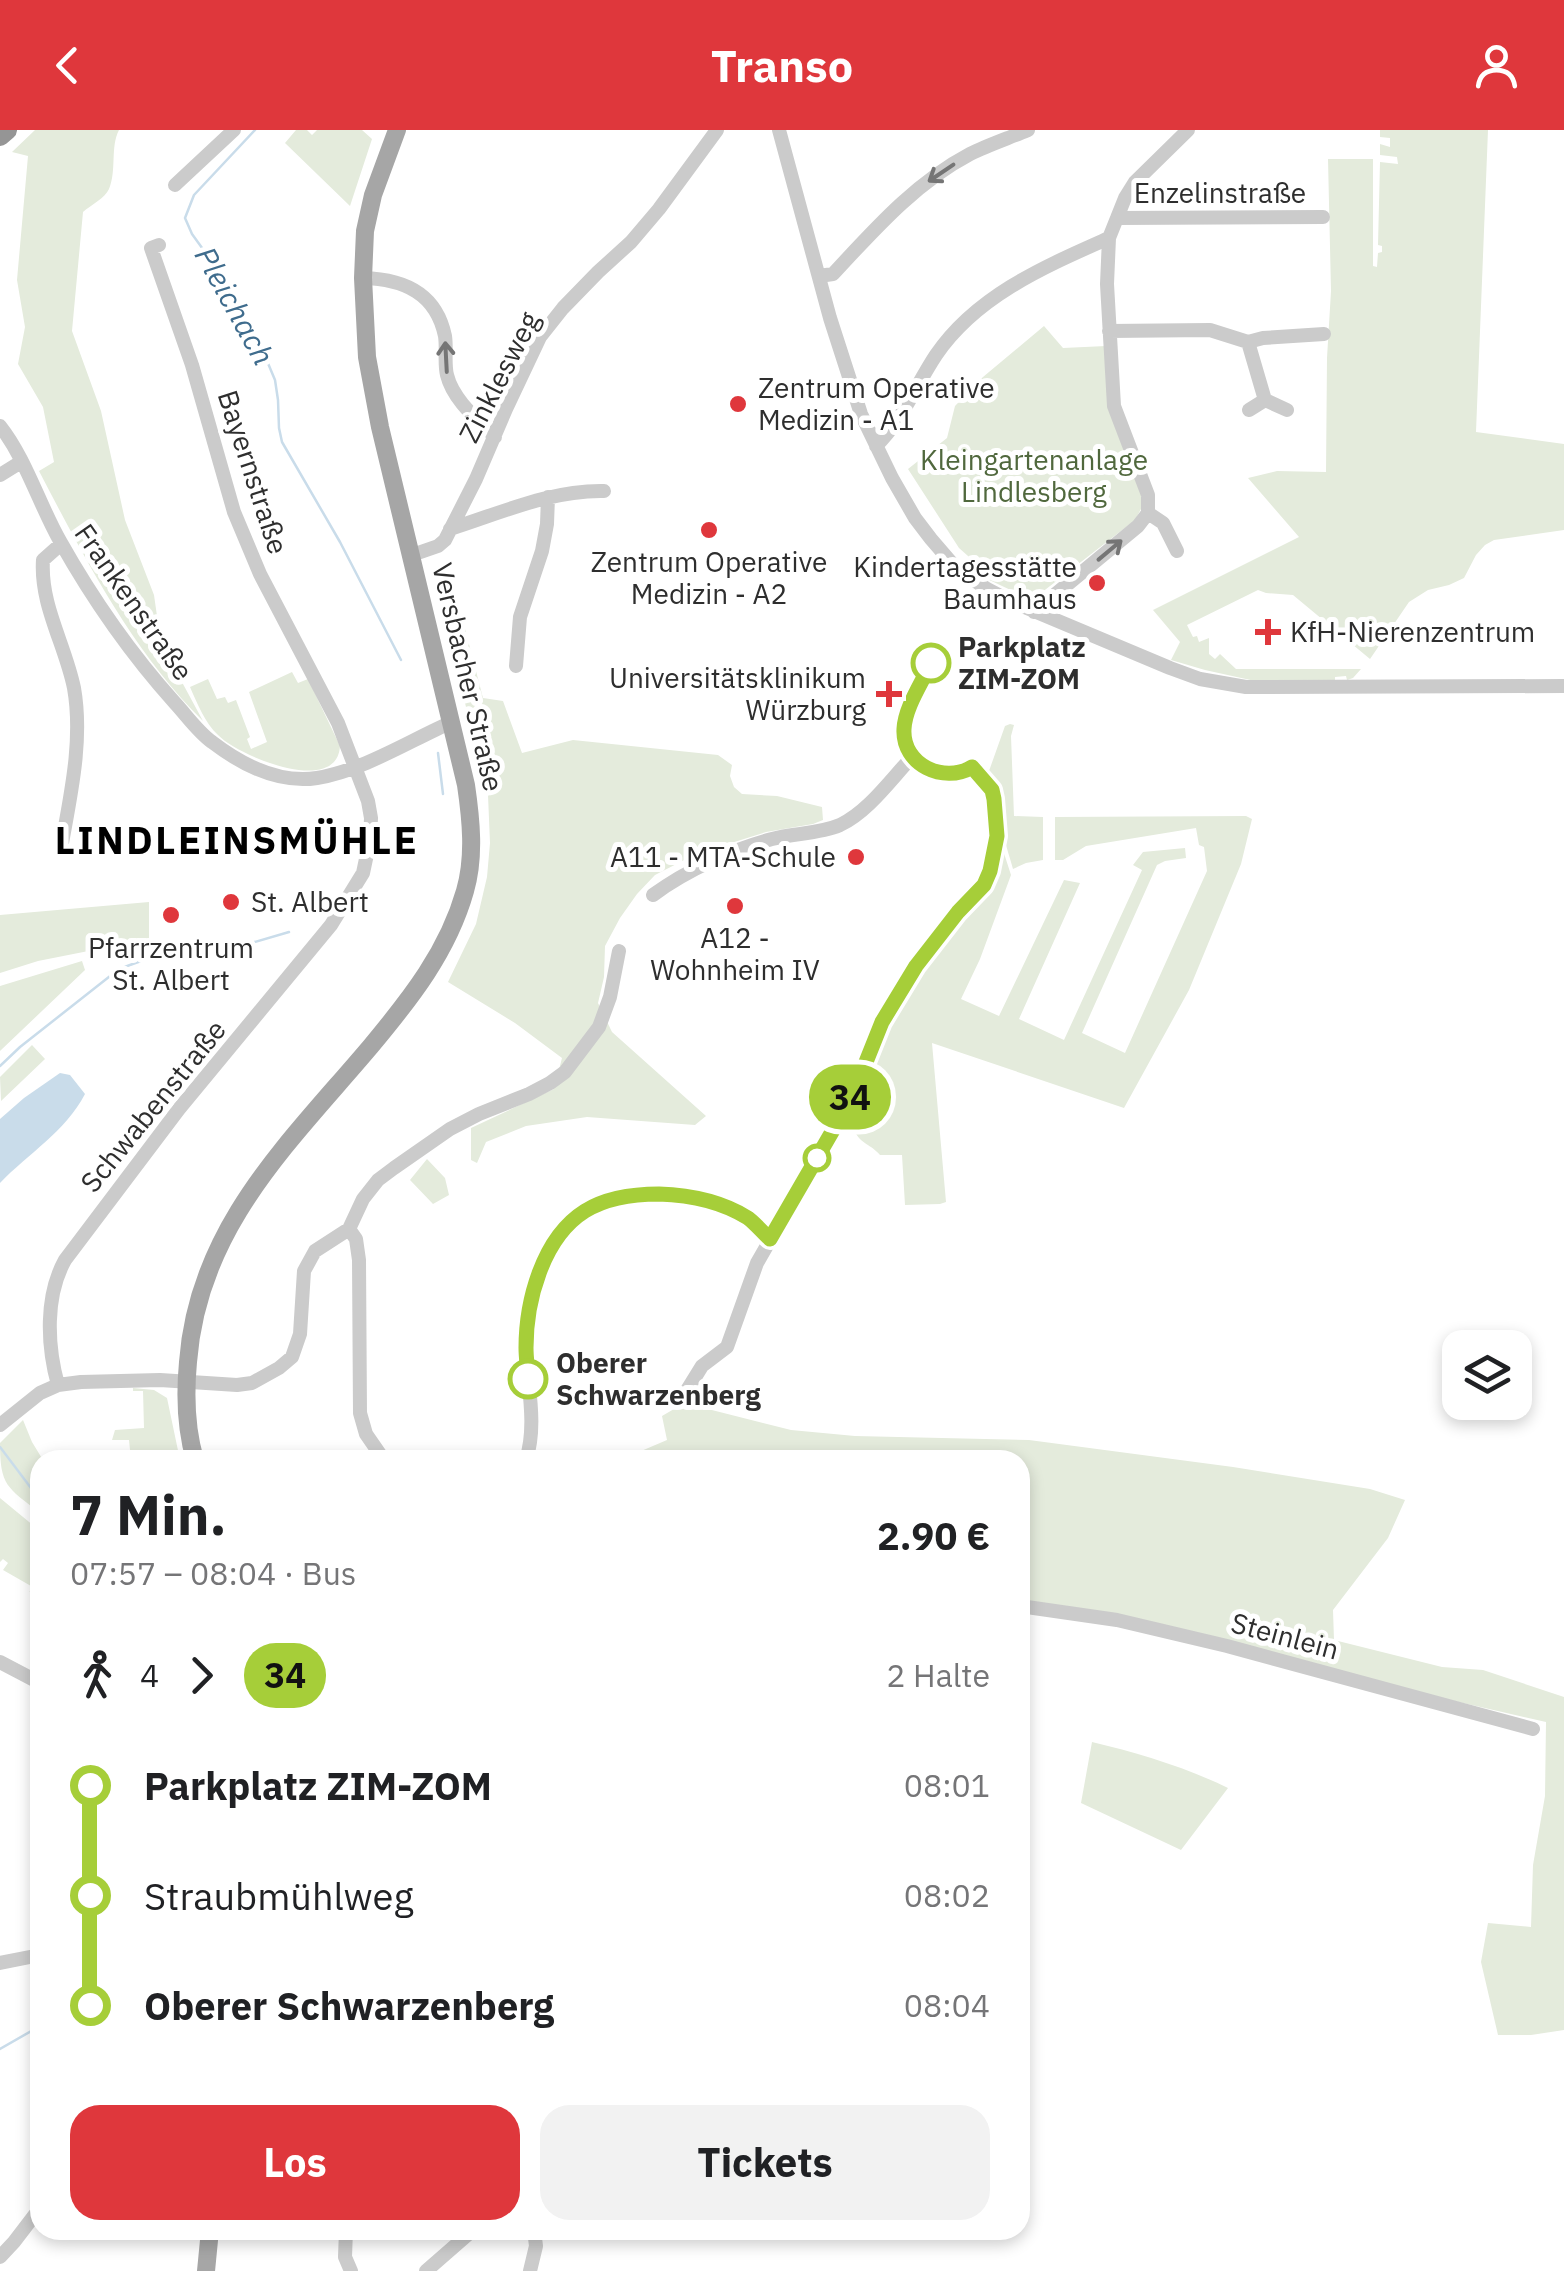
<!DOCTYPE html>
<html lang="de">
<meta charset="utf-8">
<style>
body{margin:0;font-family:"IBM Plex Sans",sans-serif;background:#f2f2f2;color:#202124;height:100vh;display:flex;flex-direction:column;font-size:38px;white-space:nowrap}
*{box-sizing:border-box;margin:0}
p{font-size:32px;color:#757577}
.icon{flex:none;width:55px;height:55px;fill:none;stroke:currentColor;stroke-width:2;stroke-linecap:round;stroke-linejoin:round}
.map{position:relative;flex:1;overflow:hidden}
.panel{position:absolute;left:30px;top:1320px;width:1000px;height:790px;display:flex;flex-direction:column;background:#fff;border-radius:30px;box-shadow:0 5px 15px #0003}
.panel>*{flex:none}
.badge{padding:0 20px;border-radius:32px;font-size:35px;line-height:65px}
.tools{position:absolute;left:1442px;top:1200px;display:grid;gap:20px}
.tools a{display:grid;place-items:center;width:90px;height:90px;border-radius:20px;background:#fff;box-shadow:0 5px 15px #0003;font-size:50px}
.map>.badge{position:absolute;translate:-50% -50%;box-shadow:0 0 0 5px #fff}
.legs{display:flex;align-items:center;gap:15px;height:110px;padding:0 40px;font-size:32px}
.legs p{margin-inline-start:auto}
.head{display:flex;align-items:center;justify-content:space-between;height:170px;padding:0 40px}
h1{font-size:55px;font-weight:700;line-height:75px}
.cta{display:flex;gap:20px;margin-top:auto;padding:20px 40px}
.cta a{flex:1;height:115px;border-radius:30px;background:#df373c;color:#fff;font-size:40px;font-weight:700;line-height:115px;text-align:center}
.cta a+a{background:#f2f2f2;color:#202124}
ul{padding:0 40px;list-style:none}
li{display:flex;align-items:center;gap:35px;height:110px;font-size:38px}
li i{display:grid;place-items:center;width:15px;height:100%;margin:0 12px;background:currentColor}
li i::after{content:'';width:25px;height:25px;margin:-12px;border:8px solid;border-radius:50%;background:#fff}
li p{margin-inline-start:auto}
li:first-child i{background:linear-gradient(#0000 50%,currentColor 0)}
li:last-child i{background:linear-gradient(currentColor 50%,#0000 0)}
header{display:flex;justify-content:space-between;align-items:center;height:130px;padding:0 40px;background:#df373c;color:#fff;font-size:45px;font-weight:700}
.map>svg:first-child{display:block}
.green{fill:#e4ebdc}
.water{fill:#c9dcea}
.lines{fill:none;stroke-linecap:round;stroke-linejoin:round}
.stream{stroke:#c9dcea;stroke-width:2.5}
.minor{stroke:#cbcbcb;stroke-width:14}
.major{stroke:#a6a6a6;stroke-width:18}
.highway{stroke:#959595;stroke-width:20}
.oneway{stroke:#757575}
.line-1-casing{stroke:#fff;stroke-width:22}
.line-1{stroke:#a6ce39;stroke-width:15}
.poi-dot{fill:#df373c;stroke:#fff;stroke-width:4}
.stop-1-dot{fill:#fff;stroke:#a6ce39;stroke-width:5}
.labels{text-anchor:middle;stroke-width:10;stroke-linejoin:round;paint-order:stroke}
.street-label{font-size:28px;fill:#2e2e2e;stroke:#fff}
.poi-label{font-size:28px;fill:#2e2e2e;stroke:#fff;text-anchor:start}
.park-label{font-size:28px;fill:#50683d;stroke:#fff}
.stop-label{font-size:28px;font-weight:bold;fill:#2e2e2e;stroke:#fff;text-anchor:start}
.water-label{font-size:30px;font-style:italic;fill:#3f6c8d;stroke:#fff}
.district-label{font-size:38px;font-weight:bold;letter-spacing:2.5px;fill:#000;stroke:#fff}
</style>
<header><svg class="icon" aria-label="back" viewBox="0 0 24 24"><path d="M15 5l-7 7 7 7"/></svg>Transo<svg class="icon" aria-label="person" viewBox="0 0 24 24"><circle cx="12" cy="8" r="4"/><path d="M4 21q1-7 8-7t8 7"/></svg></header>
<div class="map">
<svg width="1564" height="2141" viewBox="0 0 1564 2141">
<rect width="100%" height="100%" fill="#fff"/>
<path class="green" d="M35,0H119C110,17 117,40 109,59C105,68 91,75 83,82L72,201L101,281L125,390L154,465L158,493L183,554L203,591C132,521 85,429 39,341L54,332L43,277L18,234L25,197L17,150L28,26L12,22Z
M296,0H307L312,5L317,0H362L372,9L350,76L285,13Z
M1380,0H1488L1476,302L1564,314V400L1494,410L1485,415L1476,425L1464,448L1449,455L1428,460L1409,472L1370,529L1293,465L1266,463L1258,460L1187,495L1193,507L1197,506L1199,512L1209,508V524L1215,529L1220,524L1236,539H1361L1353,548L1347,550L1346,546L1335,547V550L1255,551L1205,540L1171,530L1180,512L1153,480L1299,407L1248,348L1277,341L1326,342L1327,228L1331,161L1328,29H1373V136L1377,137L1378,123L1382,122V116L1378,115L1380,32L1398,34L1397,27L1380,25V14L1390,17V8L1380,7Z
M1044,196L1063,218L1106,216L1141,358V379L1135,390L1032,470L983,447L986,442L959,418L908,339L947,308L955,276L983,247Z
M444,489L463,491L483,568L503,571L522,623L573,610L718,625L732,635L730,646L734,657L742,664L777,666L822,677L823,690L813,694L766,702L696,724L655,745L637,764L620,788L605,816L604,847L598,873L612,902L706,986L695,995L587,987L526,996L486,1012L477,1033L471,1030V998L554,959L562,928L515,893L448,852L476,794L487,747L490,713L488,665Z
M292,542L298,553L308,549L340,616C337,667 238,626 218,605C205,593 197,573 190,557L208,549L217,569L225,567L228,573L236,570L250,607L247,609L251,619L267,612L249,562Z
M1010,594L1014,595L1011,606L1014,686L1043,687V730L1026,733L1013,739C1010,728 1006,717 1004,706C1001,684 1005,659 989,641L1005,596Z
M1246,686L1252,689L1241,734L1189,860L1124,978L932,913L946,1072L940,1074L905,1075L902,1025H880C871,1014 861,1015 854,1000L842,998L885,895L950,797L991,755L1002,717L1011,745L980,829L961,869L999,886L1064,750L1080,753L1019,889L1064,910L1142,740L1133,735L1143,722L1185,718L1186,728L1165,731L1157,735L1082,903L1125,923L1207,741L1204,717L1199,715L1196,698L1086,716L1063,730H1055V687Z
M149,772V809L38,831L0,843V785Z
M82,831L85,840L0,921V856Z
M32,915L45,929L1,971L0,947Z
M427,1029L445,1048L449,1065L433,1074L410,1050Z
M133,1258L154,1260L167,1268L180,1330H131L129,1310H112L115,1300L144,1298L143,1261H133Z
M686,1272L700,1277L791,1300L855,1306L1029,1310L1233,1337L1370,1359L1405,1370L1388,1408L1333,1480L1334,1510L1442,1537L1483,1540L1564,1567V1900L1531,1905H1498L1481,1832L1488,1793L1531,1797L1533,1735L1545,1666L1546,1592L1020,1471V1330H620L667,1310L662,1286Z
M23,1290L32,1312L43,1330H40V1383C7,1357 0,1356 0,1313Z
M0,1368L40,1401V1415L33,1425L40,1429V1462L36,1468L29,1461L36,1463L39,1457L33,1453L31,1456L3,1440L8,1433L3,1429L0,1432Z
M1092,1612C1138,1623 1185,1637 1228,1658L1181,1720L1081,1673Z"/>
<path class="water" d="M60,943L70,945L85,964C65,1002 29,1023 0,1053V989L24,968Z"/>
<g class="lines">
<path class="stream" d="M255,0L194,65L185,88L192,104L223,147L262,219L275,250L278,270L279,298L282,312L340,412L401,530
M438,623L443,664
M0,936L20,917L119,839L152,827L241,816L289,802
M0,1317L40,1370
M0,1919L40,1896"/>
<path class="minor" d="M779,0L830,188L861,284L892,348L915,388L931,409L956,438L987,459L1008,470L1170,538L1200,549L1246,557L1564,556
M175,55L234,0
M1117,88L1323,87
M819,146L833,144C874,100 915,53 970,24C988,15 1009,8 1028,0
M363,148C404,149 436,163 445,206C447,219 444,233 447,245C453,270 478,290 495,307
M1109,201L1210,200L1248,212L1263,208L1324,204
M1248,212L1265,270L1287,280
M1249,280L1265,270
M0,296C26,329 39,374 60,411C92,468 131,524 175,573C187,586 198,602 212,612C242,635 278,654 317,648C364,640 409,611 452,592
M876,316C902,291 916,255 936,225C977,165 1046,136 1109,108
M0,345L21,332
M1148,383L1163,393L1177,421
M450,399C501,383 550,360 604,361
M61,414L43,430C40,475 65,514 74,558C83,609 71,663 62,713
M412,425L438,416L445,410L476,349L506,279L540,207L563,178L598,142L631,112L659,79L717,0
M1034,482L1138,396L1148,383V365L1114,276L1107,154L1109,108L1125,68L1135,52L1188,0
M516,536L520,487L542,421L547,394L548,367
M653,765C687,740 731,720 772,709C794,703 819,704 840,695C869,681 891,649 913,626
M349,1099L356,1109L359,1130L360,1283L366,1304L384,1330
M58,1255C47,1215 45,1166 65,1130L179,979L331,795L363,743L370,710L371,688L368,671L338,593L260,444L234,382L192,235L151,118L159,115
M681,1270L702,1236L727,1217L757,1133L836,995L857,952L882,892L916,836L958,782L984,755L990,741L995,710
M0,1295L40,1263L58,1255L81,1252L160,1250L237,1255L252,1253L279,1238L292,1227L300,1204L304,1141L315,1121L349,1099L363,1069L378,1050L394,1038L450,999L479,984L529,964L550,953L565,942L599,897L610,867L619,821
M526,1330C537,1296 528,1258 526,1223C523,1176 543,1106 586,1081C600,1073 615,1070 630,1066C667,1058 716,1067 748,1088C757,1094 762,1103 771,1109
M1020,1476L1117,1490L1227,1516L1533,1599
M0,1532L40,1553
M0,1833L40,1825
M346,2100L345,2127L351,2141
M621,2103L624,2100
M0,2127L14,2112L40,2078
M426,2141L473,2100
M530,2141L536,2116L534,2100"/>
<path class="major" d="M195,1330C186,1299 185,1264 188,1232C198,1097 289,1013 371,916C411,868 448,821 465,761C475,727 471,689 466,655L380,297L367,227L363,148L365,101L373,65L397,0
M206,2141L210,2100"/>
<path class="highway" d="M0,6L7,0"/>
</g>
<defs><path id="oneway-shaft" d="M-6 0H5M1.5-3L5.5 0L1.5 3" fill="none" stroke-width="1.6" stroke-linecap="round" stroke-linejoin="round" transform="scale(2.5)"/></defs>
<g class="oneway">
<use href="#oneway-shaft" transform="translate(941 43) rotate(146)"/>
<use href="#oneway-shaft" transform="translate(446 227) rotate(-93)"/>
<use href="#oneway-shaft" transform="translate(1110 420) rotate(-40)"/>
</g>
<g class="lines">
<g class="line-1-casing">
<path id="line-1" d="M528,1249C528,1239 526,1229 526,1218C526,1172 542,1108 585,1081C606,1068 634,1064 659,1064C690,1065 721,1071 748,1088C756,1094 762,1102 770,1109L836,995L858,952L882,892L916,836L958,782L984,755L990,741L997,706L994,669L992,660L972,637C944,654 902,635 904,599C905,577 922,553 931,533"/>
</g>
<use href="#line-1" class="line-1"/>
</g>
<g class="poi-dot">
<circle cx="738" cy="274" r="10"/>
<circle cx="709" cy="400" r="10"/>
<circle cx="1097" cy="453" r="10"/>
<path d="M1263 487h10v10h10v10h-10v10h-10v-10h-10v-10h10z"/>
<path d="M884 549h10v10h10v10h-10v10h-10v-10h-10v-10h10z"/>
<circle cx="856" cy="727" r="10"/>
<circle cx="231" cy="772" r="10"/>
<circle cx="735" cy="776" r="10"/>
<circle cx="171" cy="785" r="10"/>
</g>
<g class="stop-1-dot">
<circle cx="931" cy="533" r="18"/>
<circle cx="817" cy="1028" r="12"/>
<circle cx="528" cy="1249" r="18"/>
</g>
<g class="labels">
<g class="street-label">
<text x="1220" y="73">Enzelinstraße</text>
<text transform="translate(499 247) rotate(-63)" y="10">Zinklesweg</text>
<text transform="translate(253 342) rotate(72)" y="10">Bayernstraße</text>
<text transform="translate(134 472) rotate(55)" y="10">Frankenstraße</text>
<text transform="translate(468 547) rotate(77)" y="10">Versbacher Straße</text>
<text transform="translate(153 976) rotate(-51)" y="10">Schwabenstraße</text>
<text transform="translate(1285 1506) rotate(15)" y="10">Steinlein</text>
</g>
<g class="poi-label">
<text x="758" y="268">Zentrum Operative<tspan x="758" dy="32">Medizin - A1</tspan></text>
<text x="709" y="442" text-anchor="middle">Zentrum Operative<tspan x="709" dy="32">Medizin - A2</tspan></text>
<text x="1077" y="447" text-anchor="end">Kindertagesstätte<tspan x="1077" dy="32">Baumhaus</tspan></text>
<text x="1290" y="512">KfH-Nierenzentrum</text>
<text x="866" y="558" text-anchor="end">Universitätsklinikum<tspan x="866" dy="32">Würzburg</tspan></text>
<text x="836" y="737" text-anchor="end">A11 - MTA-Schule</text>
<text x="251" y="782">St. Albert</text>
<text x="735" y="818" text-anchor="middle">A12 -<tspan x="735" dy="32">Wohnheim IV</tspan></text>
<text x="171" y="828" text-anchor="middle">Pfarrzentrum<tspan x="171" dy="32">St. Albert</tspan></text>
</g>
<g class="park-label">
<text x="1034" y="340">Kleingartenanlage<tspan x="1034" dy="32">Lindlesberg</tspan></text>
</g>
<g class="stop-label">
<text x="958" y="527">Parkplatz<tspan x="958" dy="32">ZIM-ZOM</tspan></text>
<text x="556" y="1243">Oberer<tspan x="556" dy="32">Schwarzenberg</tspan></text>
</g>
<g class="water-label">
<text transform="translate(234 176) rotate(61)" y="10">Pleichach</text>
</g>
<g class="district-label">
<text x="237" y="724">LINDLEINSMÜHLE</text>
</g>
</g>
</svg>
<div class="tools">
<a><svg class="icon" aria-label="layers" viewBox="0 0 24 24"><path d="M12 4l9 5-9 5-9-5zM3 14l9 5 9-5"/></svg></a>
</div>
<b class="badge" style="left:850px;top:967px;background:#a6ce39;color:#111">34</b>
<section class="panel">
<div class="head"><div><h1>7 Min.</h1><p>07:57 – 08:04 · Bus</p></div><b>2.90 €</b></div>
<div class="legs"><svg class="icon" aria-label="walk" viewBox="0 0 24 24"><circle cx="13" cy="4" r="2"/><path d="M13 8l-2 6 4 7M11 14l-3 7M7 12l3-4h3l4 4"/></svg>4<svg class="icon" aria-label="forward" viewBox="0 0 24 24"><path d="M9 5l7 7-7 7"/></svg><b class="badge" style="background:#a6ce39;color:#111">34</b><p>2 Halte</p></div>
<ul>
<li><i style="color:#a6ce39"></i><b>Parkplatz ZIM-ZOM</b><p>08:01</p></li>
<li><i style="color:#a6ce39"></i><span>Straubmühlweg</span><p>08:02</p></li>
<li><i style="color:#a6ce39"></i><b>Oberer Schwarzenberg</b><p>08:04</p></li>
</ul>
<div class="cta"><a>Los</a><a>Tickets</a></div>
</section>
</div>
